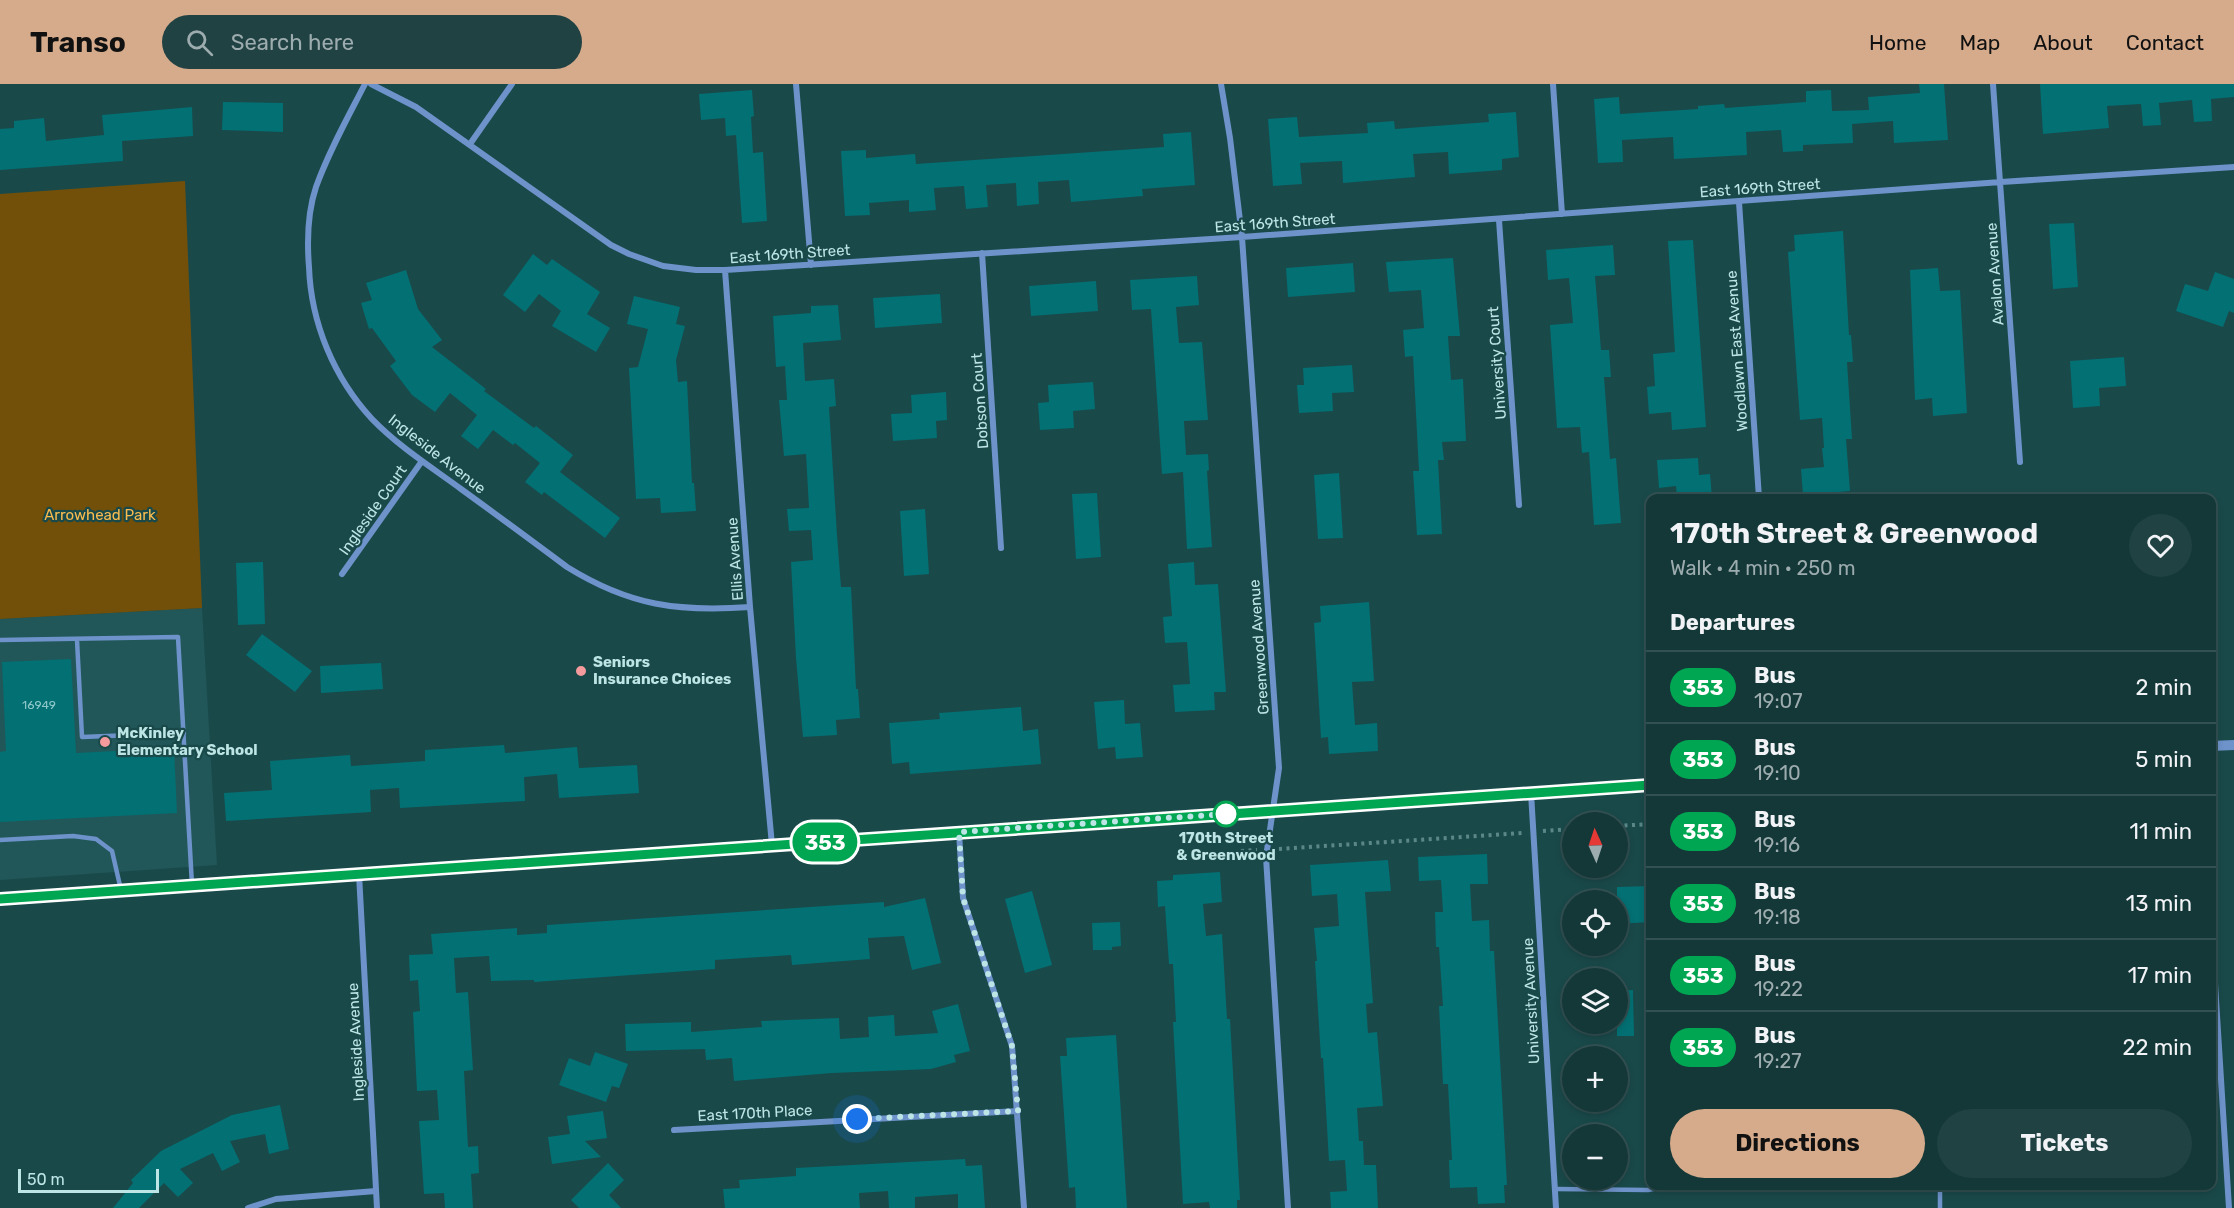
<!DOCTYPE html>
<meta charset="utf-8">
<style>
body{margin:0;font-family:Rubik,sans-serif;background:#214243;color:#f1f3f6;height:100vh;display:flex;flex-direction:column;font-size:22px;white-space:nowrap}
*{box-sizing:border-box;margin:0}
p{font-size:20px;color:#9dacae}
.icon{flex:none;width:33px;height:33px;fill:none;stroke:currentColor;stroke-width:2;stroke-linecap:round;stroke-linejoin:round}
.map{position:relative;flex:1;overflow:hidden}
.details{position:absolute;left:1646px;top:410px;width:570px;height:696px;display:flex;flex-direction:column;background:#143738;border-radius:12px;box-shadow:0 3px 9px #0003,0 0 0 2px #335153}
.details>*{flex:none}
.badge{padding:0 12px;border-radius:20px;font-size:21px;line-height:39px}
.needle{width:39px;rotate:357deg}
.controls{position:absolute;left:1562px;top:728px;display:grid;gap:12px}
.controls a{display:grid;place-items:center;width:66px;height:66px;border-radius:50%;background:#143738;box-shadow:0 3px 9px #0003,0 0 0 2px #335153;font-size:30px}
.scale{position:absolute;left:18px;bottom:15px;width:141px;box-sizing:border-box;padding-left:6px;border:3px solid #bde5e6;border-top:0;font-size:16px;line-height:21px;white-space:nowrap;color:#bde5e6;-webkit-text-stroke:4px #1a494a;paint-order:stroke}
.you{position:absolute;width:30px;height:30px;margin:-15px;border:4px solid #fff;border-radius:50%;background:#1a73e8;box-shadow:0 0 0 9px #1a73e833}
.map>.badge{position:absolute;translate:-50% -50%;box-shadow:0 0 0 3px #fff}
h2{padding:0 24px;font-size:22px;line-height:54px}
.round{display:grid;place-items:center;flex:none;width:63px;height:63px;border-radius:32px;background:#214243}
.summary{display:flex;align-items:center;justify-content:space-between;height:102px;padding:0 24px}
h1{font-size:28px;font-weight:700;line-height:45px}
.action{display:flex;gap:12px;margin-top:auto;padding:12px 24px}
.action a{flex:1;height:69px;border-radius:36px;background:#d6ab8b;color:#111;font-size:24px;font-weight:700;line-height:69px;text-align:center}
.action a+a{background:#214243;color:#f1f3f6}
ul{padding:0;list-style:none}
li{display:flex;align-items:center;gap:18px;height:72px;padding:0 24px;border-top:2px solid #335153}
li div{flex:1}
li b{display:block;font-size:22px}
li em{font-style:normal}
li .badge{min-width:66px;font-weight:700;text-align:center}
header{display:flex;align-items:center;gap:36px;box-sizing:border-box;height:84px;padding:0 30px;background:#d6ab8b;color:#111}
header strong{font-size:28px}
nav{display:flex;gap:33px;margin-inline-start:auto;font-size:21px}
.search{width:420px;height:54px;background:#214243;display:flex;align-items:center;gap:15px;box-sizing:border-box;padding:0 21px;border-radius:33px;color:#9dacae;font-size:22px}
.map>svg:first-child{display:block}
.built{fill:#215759}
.green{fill:#72500a}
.building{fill:#037073}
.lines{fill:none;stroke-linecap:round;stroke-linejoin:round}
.path{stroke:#5b8788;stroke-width:4;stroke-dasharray:3 4.5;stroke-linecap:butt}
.service{stroke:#6e93ca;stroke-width:4.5}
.minor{stroke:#6e93ca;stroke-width:6}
.tertiary{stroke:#6e93ca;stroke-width:10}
.line-casing{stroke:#fff;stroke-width:14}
.line{stroke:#00a651;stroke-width:9}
.walk{stroke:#bde5e6;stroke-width:6;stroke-dasharray:0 10.8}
.poi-dot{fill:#f59b9d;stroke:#1a494a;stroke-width:2}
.stop-dot{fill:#fff;stroke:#00a651;stroke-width:3}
.labels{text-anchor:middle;stroke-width:4.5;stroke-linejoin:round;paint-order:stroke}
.number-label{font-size:12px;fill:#8ec8c9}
.street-label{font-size:15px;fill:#bde5e6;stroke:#1a494a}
.park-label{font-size:15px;fill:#fabc4f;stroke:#1a494a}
.poi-label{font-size:15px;font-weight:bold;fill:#bde5e6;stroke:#1a494a;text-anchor:start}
.stop-label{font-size:15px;font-weight:bold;fill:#bde5e6;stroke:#1a494a}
</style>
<header>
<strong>Transo</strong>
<div class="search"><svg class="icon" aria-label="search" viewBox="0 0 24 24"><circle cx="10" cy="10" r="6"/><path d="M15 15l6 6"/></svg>Search here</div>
<nav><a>Home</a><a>Map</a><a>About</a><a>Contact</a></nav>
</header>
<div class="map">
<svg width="2234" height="1124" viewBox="0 0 2234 1124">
<rect width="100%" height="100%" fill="#1a494a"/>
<path class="built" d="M202,524L217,781L0,796V535Z"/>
<path class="green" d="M185,97L202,524L0,535V110Z"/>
<path class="building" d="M1919,0H1944L1948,56L1894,59L1893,37L1852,40L1853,59L1803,61V67L1783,68L1781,46L1746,48L1747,71L1674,75L1673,53L1622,56L1623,78L1598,79L1594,15L1619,13L1620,30L1698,25V22L1724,20L1725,24L1806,18V7L1831,6L1832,27L1869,26L1868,13L1920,9Z
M2040,0H2234V13L2211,15L2212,37L2194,38L2192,16L2159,19L2161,41L2143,42L2141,20L2107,22L2109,44L2043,50Z
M752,6L754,32L751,33L753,69L763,68L767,137L742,139L736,51L726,52L725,34L701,36L699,10Z
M223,18L283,19V48L222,46Z
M192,23L193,52L122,57L123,77L0,86V45L14,44V37L44,34L46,57L104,51L102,31Z
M1516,28L1519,73L1502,75V86L1449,90L1448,68L1413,70L1415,93L1343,99L1342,77L1300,79L1302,100L1273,102L1268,35L1297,33L1299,53L1368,49L1367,39L1394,37L1395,45L1489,38L1488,30Z
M1191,48L1195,101L1142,105L1143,112L1071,118L1069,96L1038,98L1039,120L1017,122L1016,99L986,101L988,123L966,125L964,102L934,104L936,126L909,128V116L869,119L870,131L845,132L841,67L866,66V74L915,70L916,80L1164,63L1163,50Z
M2074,139L2078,203L2053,205L2049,140Z
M1843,147L1849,251H1851L1853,278H1847L1852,355H1846L1850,407L1803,411L1801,385L1824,383L1822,364H1824L1822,334L1800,336L1788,168L1795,167L1794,151Z
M1693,156L1706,343L1672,346L1671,328L1649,330L1647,303L1655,302L1653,270L1675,268L1668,157Z
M1613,161L1615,191L1595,192L1601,266H1609L1611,293H1604L1610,375L1616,374L1621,439L1594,441L1589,368L1582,369L1580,343L1557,344L1550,241L1573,239L1569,194L1548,196L1546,166Z
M533,170L547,181L552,175L600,208L587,230L610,244L596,268L552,242L561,227L539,210L525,228L503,211Z
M1453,174L1460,252H1448L1451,296L1463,295L1466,357L1442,358L1444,376H1438L1442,450L1417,451L1413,387H1419L1413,272L1405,273L1403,246L1424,244L1421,206L1389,208L1386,178Z
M1353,179L1355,208L1288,213L1286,184Z
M1938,184L1940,207L1960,206L1967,329L1933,332L1932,314L1915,316L1910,186Z
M406,186L418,225L442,256L432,263L486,305L484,307L534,344L536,342L573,371L560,388L620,434L605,454L544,408L542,411L525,398L540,379L515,359L513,361L493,346L478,365L461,352L477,331L450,309L435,328L412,311L390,282L396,277L372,244L369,245L361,219L372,216L366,199Z
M2215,188L2234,195V229L2229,227L2223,243L2176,227L2185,200L2208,207Z
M1197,192L1199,221L1176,223L1179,259L1202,258L1208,336L1184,337L1186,371L1208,370L1209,386L1207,387L1212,463L1187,465L1183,388L1162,390L1151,225L1132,226L1130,196Z
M1096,197L1098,227L1031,232L1029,202Z
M940,210L942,239L875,244L873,214Z
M634,212L680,223L676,240L685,242L676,276L678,298L687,297L692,399H694L696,427L661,429L660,414L636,415L629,284L638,283L648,245L627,240Z
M838,221L841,256L803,259L805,297L834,295L836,322L829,323L837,451L841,503H851L856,605H858L860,634L836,636L837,651L803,653L796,574L791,478L813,476L811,446L789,447L787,425L809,424L806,370L784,372L779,316H787L785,282L776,283L773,232L811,229V222Z
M2124,273L2126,302L2099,304L2100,322L2073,324L2070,277Z
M1352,281L1354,308L1332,309L1333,327L1299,329L1297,301H1304L1303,284Z
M1093,298L1095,325L1073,327L1074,344L1040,346L1038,319L1049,318L1048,301Z
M946,308L947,336L936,337L937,354L893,357L891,330L912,329L911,311Z
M1698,374L1699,391L1710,390L1712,414H1677L1676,402L1659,404L1657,376Z
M1339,389L1343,454L1318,455L1314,391Z
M1097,409L1101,473L1076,475L1072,410Z
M925,425L929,490L904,492L900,427Z
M263,478L265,540L238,541L236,479Z
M1194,478L1195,501L1218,500L1226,608H1214L1215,626L1175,628L1173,601L1190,600L1187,558L1165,559L1163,533L1172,532L1168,480Z
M1369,518L1374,597L1352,598L1355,641L1377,639L1378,667L1329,670L1328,653L1321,654L1314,539L1321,538L1320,522Z
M262,550L312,587L295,608L246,571Z
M71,575L76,669L174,664L177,729L0,738V668L6,667L2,578Z
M381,579L383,605L321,609L320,582Z
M1124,616L1125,640L1140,639L1143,673L1116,675L1115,663L1098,665L1094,618Z
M1021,623L1023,647L1038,645L1041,680L910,690L909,678L892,680L889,639L940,635L939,629Z
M504,661L505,669L577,663L579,684L637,681L639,709L559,714L557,690L524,693L525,717L400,724L399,704L370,706L371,728L226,737L224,709L272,706L270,677L350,671L351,682L425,677V666Z
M1487,770L1488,800H1470L1472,837L1489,836L1490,867H1494L1507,1101H1504L1505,1119L1478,1120L1477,1103L1450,1104L1449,1076H1452L1448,1000H1443L1439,922H1443L1439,863H1436L1435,828H1443L1441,796L1419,797L1418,773Z
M1388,776L1391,807L1365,808L1373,919L1366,920L1368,949L1377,948L1383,1022L1357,1024L1359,1057H1363L1364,1081H1376L1378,1124H1331L1330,1108L1347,1107L1345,1076L1329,1077L1323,974H1321L1315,877H1317L1314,844L1339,842L1337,810L1312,812L1310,781Z
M1220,788L1222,818L1203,820L1206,852L1222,850L1227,935H1230L1240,1116H1237V1124H1210L1209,1118L1183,1120L1173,938H1176L1173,880H1169L1165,822L1158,823L1157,797L1173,796V791Z
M1650,802V838L1617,840V803Z
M1032,807L1052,881L1025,889L1005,815Z
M925,814L941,879L912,886L904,852L868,854L870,875L792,881L791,871L715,876V885L534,898V896L491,897L489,872L454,874L456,909L468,908L473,986L464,987L468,1063L478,1062L479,1089L471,1090L473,1124H445L444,1109L424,1110L419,1037L439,1036L437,1006L417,1007L413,928L420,927L418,896L410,897L409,871L433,870L431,850L517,844V851L547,849V841L884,818V823Z
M1120,838L1121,862L1112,863V866H1093L1092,839Z
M1633,906L1634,952H1617V907Z
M958,920L970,967L954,971L956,978L931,985L832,989L734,997L732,974L706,976L705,965L626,967L625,940L691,938V948L762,943L761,937L839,934L840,955L869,953L868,933L894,931L895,952L938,949L932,927Z
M1116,951L1127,1124H1076L1075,1103L1069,1104L1060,972H1067L1066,954Z
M595,968L628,980L619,1004L612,1002L606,1018L559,1001L569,974L590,982Z
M280,1021L289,1065L269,1070L265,1050L230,1057L240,1078L222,1087L213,1069L180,1085L193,1099L178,1113L164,1099L139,1124H113L133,1099L131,1096L161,1067L232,1031Z
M603,1027L607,1054L585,1057L601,1073L552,1080L548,1053L570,1050L567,1032Z
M965,1075L966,1082L982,1081L985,1124H958V1110L915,1113V1124H889L888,1107L859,1109L860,1124H725L723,1105L740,1104L739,1096L796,1092V1084Z
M608,1079L624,1096L609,1111L621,1124H579L571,1116Z"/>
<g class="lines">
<path class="path" d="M1617,742L1650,740
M1543,747L1572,745
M1279,765L1523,749
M1241,767L1257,766"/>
<path class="service" d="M0,556L178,553L192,801
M77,556L82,653L184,649
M0,756L73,752L96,755L112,767L121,806
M1940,1101V1124
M1555,1105L1648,1106L1674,1101"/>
<path class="minor" d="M365,0C348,33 329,67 316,103C308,127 307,158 309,183C311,239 334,294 372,335C398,362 431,383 461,405C497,431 532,457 567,483C630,522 678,528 750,523
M371,0L416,23L611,161L629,170L663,182L696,186H725L1242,153L2001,98L2234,83
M796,0L811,181
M1221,0L1230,54L1242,153L1279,684L1266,773L1288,1124
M1553,0L1562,130
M1993,0L2020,378
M470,60L512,0
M1739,118L1759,414
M1499,136L1519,421
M982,169L1001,464
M725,186L750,523L772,761
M342,490L422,377
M1531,709L1556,1124
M959,748L963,814L1012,962L1024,1124
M359,790L377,1124
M2211,835L2229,1124
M674,1046L1018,1027
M248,1124L276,1115L376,1107"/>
<path class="tertiary" d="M2211,662L2234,661
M0,815L1650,701"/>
</g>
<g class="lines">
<g class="line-casing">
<path id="line" d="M0,815L1650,701"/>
</g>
<use href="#line" class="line"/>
<path class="walk" d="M857,1035L1018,1027L1012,962L963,814L959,748L1226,730"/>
</g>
<g class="poi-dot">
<circle cx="581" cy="587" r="6"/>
<circle cx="105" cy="658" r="6"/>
</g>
<circle class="stop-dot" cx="1226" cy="730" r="12"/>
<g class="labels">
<g class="number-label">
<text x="39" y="625">16949</text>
</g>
<g class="street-label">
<text transform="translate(1760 104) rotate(-4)" y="5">East 169th Street</text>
<text transform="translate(1275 139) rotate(-4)" y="5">East 169th Street</text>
<text transform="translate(790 170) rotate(-4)" y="5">East 169th Street</text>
<text transform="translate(1995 190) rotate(-94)" y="5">Avalon Avenue</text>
<text transform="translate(1737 267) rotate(-94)" y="5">Woodlawn East Avenue</text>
<text transform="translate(1497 279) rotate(-94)" y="5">University Court</text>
<text transform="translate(980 317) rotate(-94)" y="5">Dobson Court</text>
<text transform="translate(437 370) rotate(38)" y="5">Ingleside Avenue</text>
<text transform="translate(373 426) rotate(-55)" y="5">Ingleside Court</text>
<text transform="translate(735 475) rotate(-94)" y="5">Ellis Avenue</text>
<text transform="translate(1259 563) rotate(-94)" y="5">Greenwood Avenue</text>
<text transform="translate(1531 917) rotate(-93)" y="5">University Avenue</text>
<text transform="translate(356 958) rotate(-93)" y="5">Ingleside Avenue</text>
<text transform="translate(755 1029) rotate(-3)" y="5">East 170th Place</text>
</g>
<g class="park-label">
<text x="100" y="436">Arrowhead Park</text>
</g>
<g class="poi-label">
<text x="593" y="583">Seniors<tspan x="593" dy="17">Insurance Choices</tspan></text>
<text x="117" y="654">McKinley<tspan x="117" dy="17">Elementary School</tspan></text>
</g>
<g class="stop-label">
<text x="1226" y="759">170th Street<tspan x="1226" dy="17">&amp; Greenwood</tspan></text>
</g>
</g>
</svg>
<div class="controls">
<a><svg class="needle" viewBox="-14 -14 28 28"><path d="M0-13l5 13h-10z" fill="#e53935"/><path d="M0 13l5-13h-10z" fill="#9dacae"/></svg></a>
<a><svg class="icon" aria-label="locate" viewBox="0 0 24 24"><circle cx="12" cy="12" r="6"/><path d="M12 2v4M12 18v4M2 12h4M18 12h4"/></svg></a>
<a><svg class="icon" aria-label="layers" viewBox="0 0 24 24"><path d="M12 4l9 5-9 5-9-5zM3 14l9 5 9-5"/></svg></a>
<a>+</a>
<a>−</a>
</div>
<div class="scale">50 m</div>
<div class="you" style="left:857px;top:1035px"></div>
<b class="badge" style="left:825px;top:758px;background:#00a651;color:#fff">353</b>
<section class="details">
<div class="summary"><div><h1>170th Street &amp; Greenwood</h1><p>Walk · 4 min · 250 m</p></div><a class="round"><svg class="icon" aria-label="heart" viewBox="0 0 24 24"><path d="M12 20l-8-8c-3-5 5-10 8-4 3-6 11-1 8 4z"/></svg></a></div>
<h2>Departures</h2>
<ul>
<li><span class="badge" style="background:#00a651;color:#fff">353</span><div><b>Bus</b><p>19:07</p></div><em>2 min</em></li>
<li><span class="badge" style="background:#00a651;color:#fff">353</span><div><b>Bus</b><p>19:10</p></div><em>5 min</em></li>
<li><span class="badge" style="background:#00a651;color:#fff">353</span><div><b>Bus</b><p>19:16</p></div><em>11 min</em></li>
<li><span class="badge" style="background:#00a651;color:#fff">353</span><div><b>Bus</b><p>19:18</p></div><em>13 min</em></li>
<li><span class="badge" style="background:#00a651;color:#fff">353</span><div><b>Bus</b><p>19:22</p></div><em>17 min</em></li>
<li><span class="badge" style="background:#00a651;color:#fff">353</span><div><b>Bus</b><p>19:27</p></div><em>22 min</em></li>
</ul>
<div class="action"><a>Directions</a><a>Tickets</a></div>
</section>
</div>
